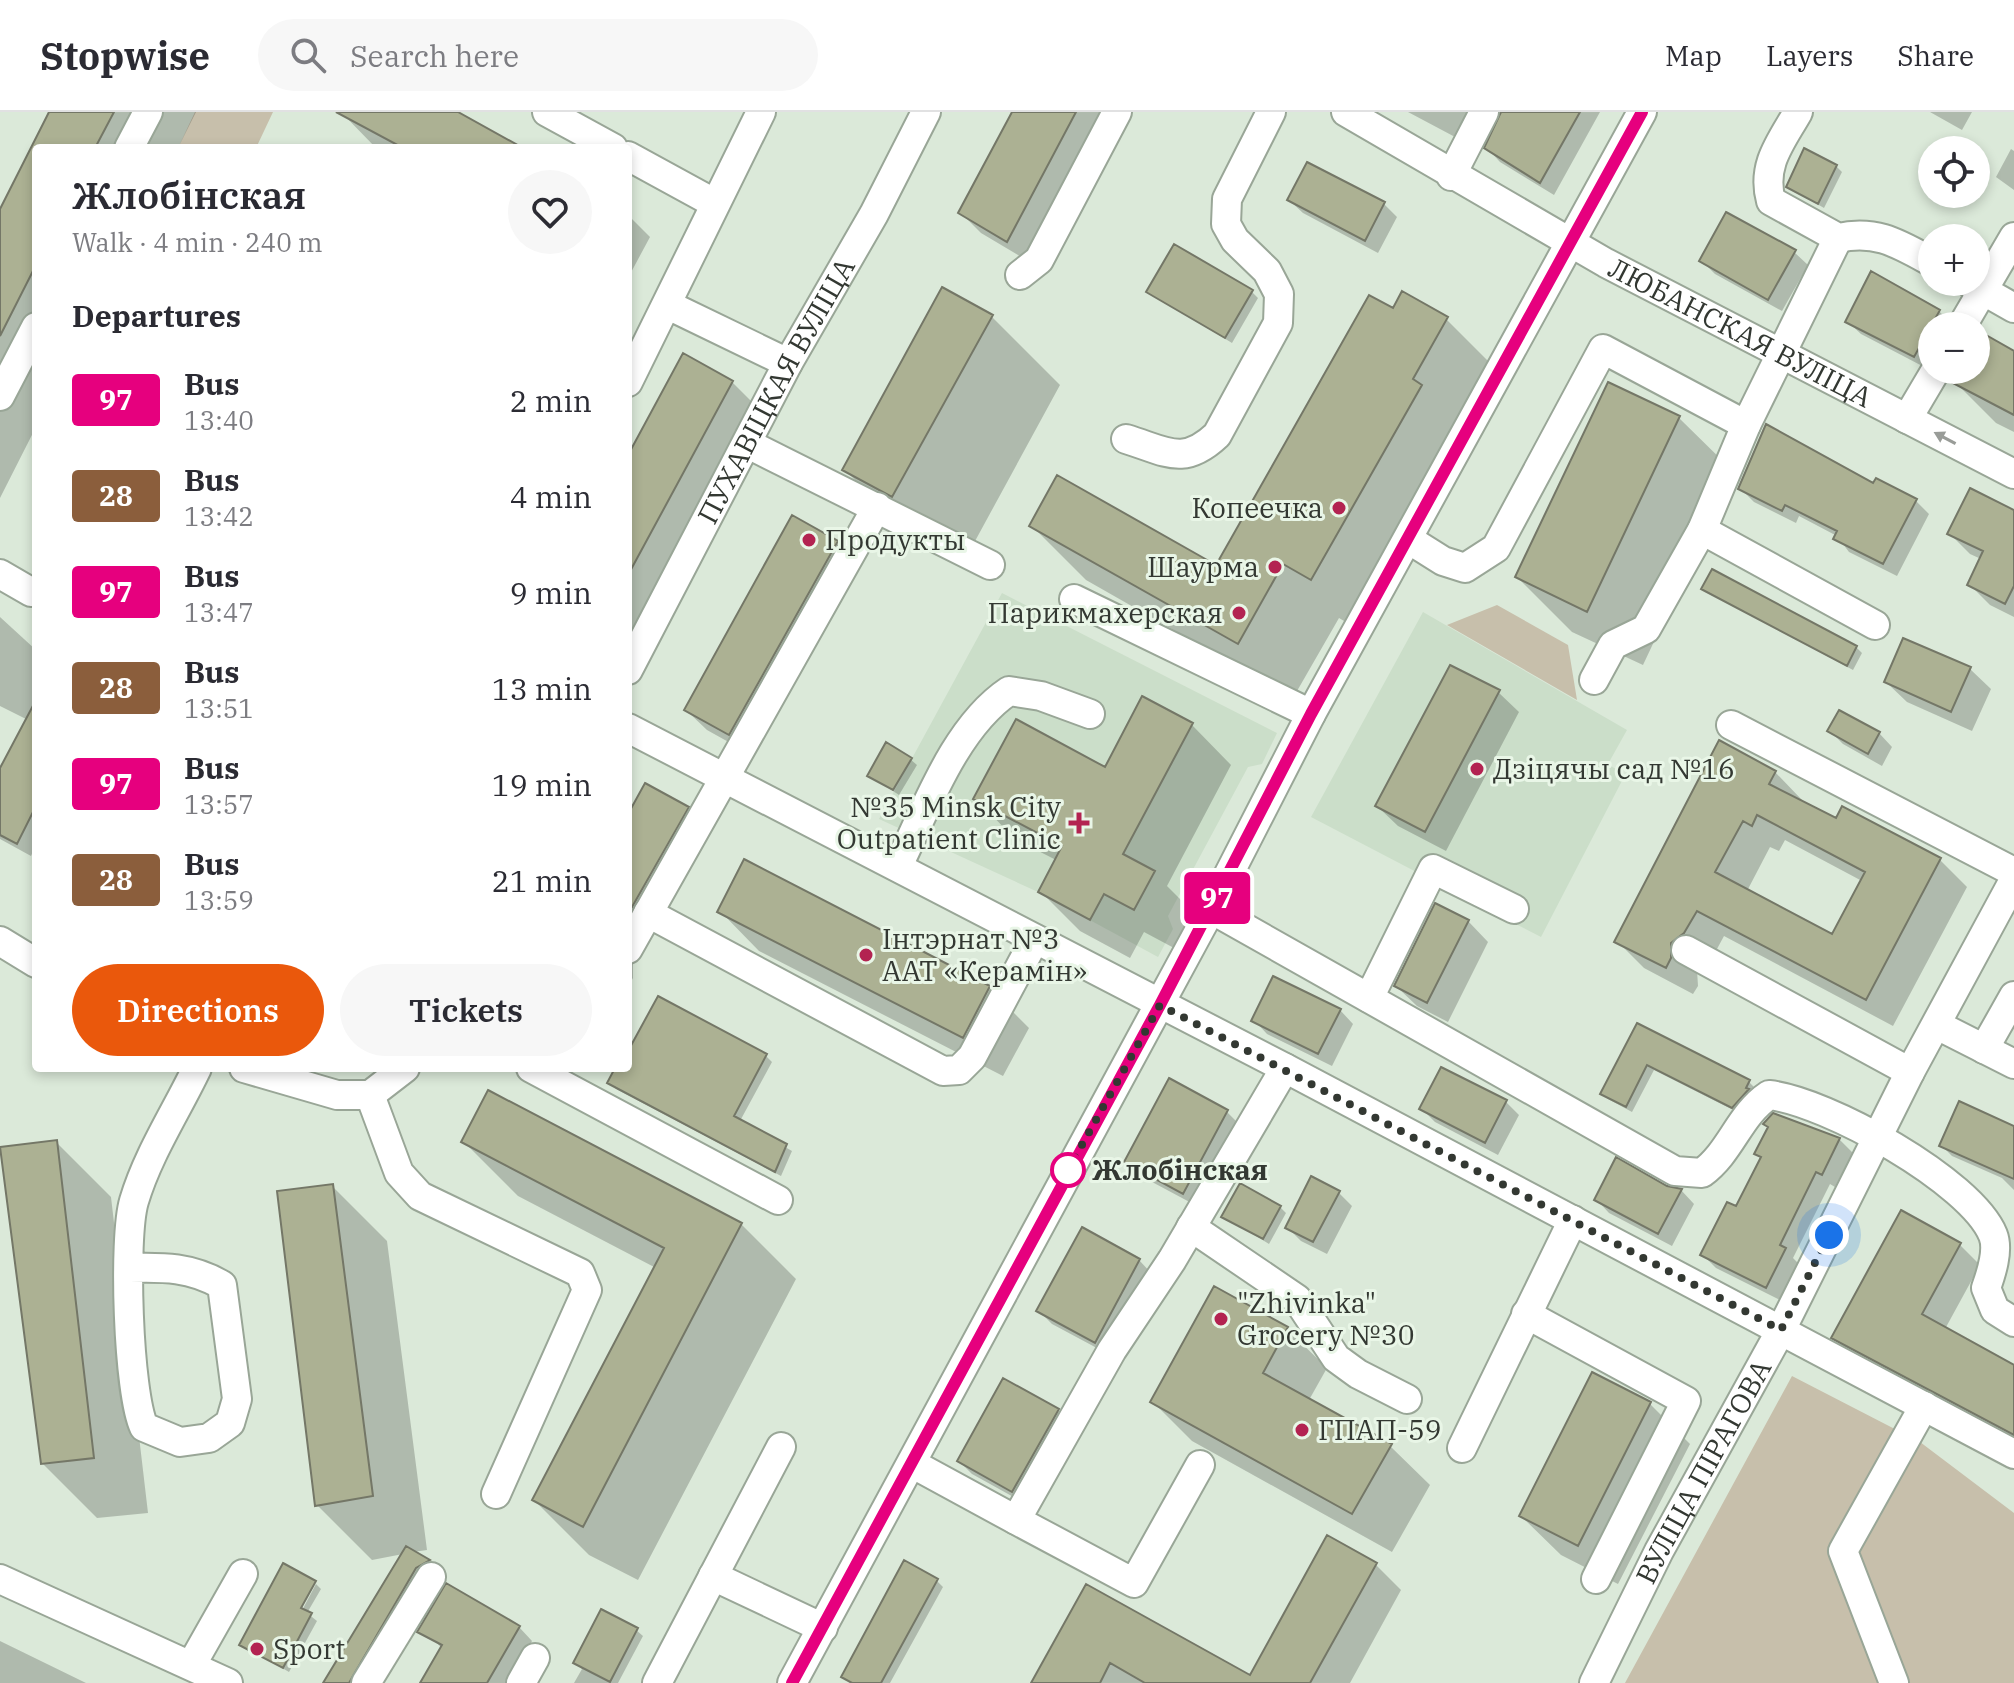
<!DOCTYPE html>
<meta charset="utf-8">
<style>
body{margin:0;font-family:"IBM Plex Serif",serif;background:#f7f7f7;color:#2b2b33;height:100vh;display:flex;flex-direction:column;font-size:30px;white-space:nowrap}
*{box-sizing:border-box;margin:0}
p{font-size:26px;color:#7c7c81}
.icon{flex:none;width:44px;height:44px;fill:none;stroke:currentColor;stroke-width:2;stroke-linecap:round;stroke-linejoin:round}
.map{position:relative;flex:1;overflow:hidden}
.side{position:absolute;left:32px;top:32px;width:600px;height:928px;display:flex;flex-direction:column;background:#fff;border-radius:8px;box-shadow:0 4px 12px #0003}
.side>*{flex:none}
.badge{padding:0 16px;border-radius:6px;font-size:28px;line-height:52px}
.buttons{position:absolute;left:1918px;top:24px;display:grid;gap:16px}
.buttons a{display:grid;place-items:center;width:72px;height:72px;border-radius:50%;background:#fff;box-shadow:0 4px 12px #0003;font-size:40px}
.you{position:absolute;width:40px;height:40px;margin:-20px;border:6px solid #fff;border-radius:50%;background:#1a73e8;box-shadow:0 0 0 12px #1a73e833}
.map>.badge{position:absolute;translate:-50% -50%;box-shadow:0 0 0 4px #fff}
h2{padding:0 40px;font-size:30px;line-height:72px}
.round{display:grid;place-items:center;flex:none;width:84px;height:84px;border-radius:42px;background:#f7f7f7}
.head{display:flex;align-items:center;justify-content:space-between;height:136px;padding:0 40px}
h1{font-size:38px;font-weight:600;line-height:60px}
.primary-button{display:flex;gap:16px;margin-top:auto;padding:16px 40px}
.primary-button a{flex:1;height:92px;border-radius:48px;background:#ea580c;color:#fff;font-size:32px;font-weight:600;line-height:92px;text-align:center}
.primary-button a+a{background:#f7f7f7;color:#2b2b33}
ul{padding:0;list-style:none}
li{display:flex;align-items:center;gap:24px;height:96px;padding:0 40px}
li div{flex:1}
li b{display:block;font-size:30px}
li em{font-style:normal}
li .badge{min-width:88px;font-weight:700;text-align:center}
header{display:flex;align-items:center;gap:48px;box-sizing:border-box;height:112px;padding:0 40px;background:#fff;border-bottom:2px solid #e1e1e2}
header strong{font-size:38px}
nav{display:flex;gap:44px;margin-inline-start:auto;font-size:28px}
.search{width:560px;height:72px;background:#f7f7f7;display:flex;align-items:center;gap:20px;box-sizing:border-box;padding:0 28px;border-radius:44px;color:#7c7c81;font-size:30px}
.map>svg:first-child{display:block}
.built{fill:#cbdec9}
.green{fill:#c7bfab}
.shadow{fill:#0003;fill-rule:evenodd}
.building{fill:#acb193;stroke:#747767;stroke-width:2;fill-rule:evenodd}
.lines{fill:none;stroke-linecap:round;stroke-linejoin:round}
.minor-casing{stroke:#99a697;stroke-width:32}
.minor{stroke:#fff;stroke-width:28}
.oneway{fill:#999c98}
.line-casing{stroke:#fff;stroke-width:18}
.line{stroke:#e6007e;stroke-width:12}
.walk{stroke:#333832;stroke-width:8;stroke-dasharray:0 14.4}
.poi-dot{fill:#b32351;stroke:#e9f6e7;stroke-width:3}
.stop-dot{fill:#fff;stroke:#e6007e;stroke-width:4}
.labels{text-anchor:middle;stroke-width:6;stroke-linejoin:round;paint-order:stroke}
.street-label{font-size:28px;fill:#333832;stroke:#e9f6e7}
.poi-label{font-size:28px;fill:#333832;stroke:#e9f6e7;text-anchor:start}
.stop-label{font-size:28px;font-weight:bold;fill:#333832;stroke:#e9f6e7;text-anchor:start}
</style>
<header>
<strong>Stopwise</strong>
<div class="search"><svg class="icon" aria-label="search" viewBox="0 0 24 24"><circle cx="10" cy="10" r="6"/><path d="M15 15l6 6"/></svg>Search here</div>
<nav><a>Map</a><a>Layers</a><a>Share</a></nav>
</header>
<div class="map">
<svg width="2014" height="1571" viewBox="0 0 2014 1571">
<rect width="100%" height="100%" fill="#dbe9d9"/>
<path class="built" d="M1002,481L1277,621L1262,652L1248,655L1168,804L1173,817L1158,845L1038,780L879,707Z
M1423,500L1627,618L1608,652L1625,663L1541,825L1311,705Z"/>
<path class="green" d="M195,0H273L256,36H178Z
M1497,493L1568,533L1577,588L1447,513Z
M1792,1264L1920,1330L2014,1401V1571H1625Z"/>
<path class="shadow" d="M51,0H196L178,36H36V315L0,386V101Z
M341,0H453L520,36H376Z
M1015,0H1107L1028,149L981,121L961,101Z
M1408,0H1490L1472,34Z
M1502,0H1600L1554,83L1500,50L1487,36Z
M1930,0H1972L1962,18Z
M2011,37L2014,39V78L1996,65Z
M1836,54L1842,60L1824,96L1788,75Z
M1289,88L1384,92L1397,105L1378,141L1303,101Z
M628,103L650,125L628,166Z
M1794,140L1808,153L1782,199L1715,162L1702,149Z
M1149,180H1252L1258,186L1232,231Z
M1393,199L1446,207L1501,262L1366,522L1339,506L1293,586L1086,468L1031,413L1216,456Z
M1939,199L1952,213L1932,214V249L1928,257L1861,222L1847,209Z
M991,204L1060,273L962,453L913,426L845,358Z
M1982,223L2014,241V320L1996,311L1956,271L1963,258H1976V234Z
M732,270L769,307L628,549V347Z
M1679,306L1734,360L1643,553L1572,520L1517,465Z
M1876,369L1916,389L1929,402L1897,464L1849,440L1837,424L1799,404L1796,411L1754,390L1740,376L1874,374Z
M2014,400V505L1990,493L1969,472L1981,447L1970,442L1949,421Z
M793,406L837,431L857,451L750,642L707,618L686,598Z
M1703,477L1856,535L1862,541L1853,558Z
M0,505L36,538V733L31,744L0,727V660L28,608L0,594Z
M1970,557L1991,577L1972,619L1907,590L1886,570Z
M1498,580L1519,600L1446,739L1398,714L1377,694Z
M1192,613L1231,653L1167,774L1193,800L1174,836L1144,820L1130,846L1080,819L1040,779L1056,748L1015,727L976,687L1106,657Z
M1830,619L1879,621L1892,635L1882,654L1843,632Z
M910,647L917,653L899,683L869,663Z
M1775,660L1802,688L1801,690L1836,709L1940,748L1967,775L1893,914L1724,824L1711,848L1697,858L1698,874L1693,882L1644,856L1617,829ZM1785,728L1862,769L1833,824L1747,779L1770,735L1779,739Z
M687,696L708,717L633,850V866L628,875V707Z
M745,750L989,876L1029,916L1003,964L759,839L720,799Z
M1468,809L1488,830L1448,910L1417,894L1396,874Z
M1340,898L1353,912L1332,954L1267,922L1254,908Z
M1638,913L1749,970L1755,976L1739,1001L1654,958L1632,1000L1608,987L1602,981Z
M628,944H766L772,950L740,1009L792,1039L781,1064L616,977L610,971L618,956H628Z
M1170,969L1227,1000L1240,1013L1197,1094L1139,1063L1126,1049Z
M1506,990L1519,1003L1498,1043L1435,1010L1422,997Z
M2014,1020V1078L2002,1066L1952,1044L1941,1033Z
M1839,1027L1853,1041L1835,1075L1830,1072L1793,1146L1798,1151L1780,1188L1716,1156L1702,1142L1737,1097L1762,1047L1756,1042Z
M463,1029L741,1112L796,1167L638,1468L589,1443L534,1388L656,1156L518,1084Z
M56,1030L111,1085L148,1401L97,1406L42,1351Z
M332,1074L387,1129L427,1438L413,1440L434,1455L357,1571H325L403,1442L372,1448L317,1393Z
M1666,1076L1681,1078L1694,1092L1672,1134L1609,1101L1596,1087Z
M1338,1080L1352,1094L1327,1142L1301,1129L1287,1115Z
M1280,1095L1286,1101L1269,1132L1224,1104Z
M1960,1133L1980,1153L1945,1217L2014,1255V1331L1854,1246L1834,1226Z
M1139,1148L1152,1162L1108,1242L1052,1212L1039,1199Z
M1215,1177L1287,1217L1327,1256L1309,1288L1390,1334L1430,1373L1392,1440L1192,1329L1152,1289Z
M1592,1263L1650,1292L1690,1332L1618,1472L1561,1443L1521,1404Z
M1058,1299L1071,1312L1026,1392L972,1362L959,1349Z
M1376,1453L1401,1478L1350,1571H1034L1087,1475L1251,1565Z
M937,1469L943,1475L890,1571H850L843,1564Z
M316,1472L321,1477L307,1501L317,1509L289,1560L241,1532L295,1504L298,1506Z
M519,1515L532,1529L508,1571H423L442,1536L432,1527Z
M636,1518L643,1524L618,1571H574L582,1557L576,1551Z
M0,1529L86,1571H0Z"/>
<path class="building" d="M49,0H114L95,36H36V153L0,224V97Z
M336,0H458L523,36H403Z
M1012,0H1076L1007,130L958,101Z
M1501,0H1580L1540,71L1484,36Z
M1804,36L1837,53L1818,92L1786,75Z
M1307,50L1385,90L1365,129L1287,88Z
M1726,100L1796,138L1768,188L1699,149Z
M1174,132L1253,178L1225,226L1146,180Z
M1871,159L1940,198L1914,245L1845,210Z
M942,175L993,203L892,385L842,358Z
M1402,179L1448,205L1413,267L1422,273L1311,468L1283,452L1238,532L1029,414L1057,363L1216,453L1369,183L1393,196Z
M1979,219L2014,239V303L1949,269L1953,258H1976Z
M683,241L733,269L628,463V343Z
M1608,270L1680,304L1587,500L1515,465Z
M1766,312L1873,371L1876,366L1917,387L1883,452L1833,427L1837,419L1785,393L1782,399L1738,377Z
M1970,376L2014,398V474L2005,492L1967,473L1983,439L1947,422Z
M792,403L838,429L729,623L684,598Z
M1712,457L1857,534L1847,554L1701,477Z
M1903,526L1971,555L1951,600L1884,570Z
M1450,553L1500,578L1425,720L1375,694Z
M1142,584L1193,611L1123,742L1155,759L1134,798L1104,782L1090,808L1038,780L1062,734L973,687L1016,607L1105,655Z
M36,588V694L17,732L0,723V656Z
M1839,598L1880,620L1868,642L1827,619Z
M1719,628L1776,659L1769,672L1836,706L1842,694L1941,746L1866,888L1697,799L1684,821L1671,831V846L1666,856L1614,830ZM1757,703L1865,760L1832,822L1715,760L1743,709L1752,714Z
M886,630L912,646L893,678L867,664Z
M645,671L689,695L628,802V702Z
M744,747L990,874L963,926L717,800Z
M1435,791L1469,808L1427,891L1394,874Z
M1273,864L1341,897L1318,942L1251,909Z
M658,884L767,942L734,1004L787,1032L775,1060L607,971L615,956H628V939Z
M1637,911L1750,968L1746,976L1749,977L1732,996L1647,953L1626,995L1600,982Z
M1441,955L1507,988L1485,1031L1419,997Z
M1169,966L1228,998L1183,1082L1124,1050Z
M488,978L742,1111L583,1415L532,1388L664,1136L461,1030Z
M1959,989L2014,1014V1067L1939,1034Z
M1773,1001L1840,1026L1822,1063L1816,1060L1780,1133L1786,1136L1766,1176L1700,1143L1727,1090L1736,1094L1761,1045L1754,1042L1768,1015L1763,1012Z
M57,1028L94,1346L41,1352L0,1035Z
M1616,1045L1667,1074L1682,1077L1658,1122L1594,1088Z
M1311,1064L1340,1079L1313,1130L1285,1116Z
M1240,1071L1281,1094L1263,1127L1221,1105Z
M333,1072L373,1384L315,1394L277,1079Z
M1901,1098L1961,1131L1922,1202L2014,1253V1323L1831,1226Z
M1082,1115L1140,1147L1095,1231L1036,1199Z
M1214,1174L1288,1215L1263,1261L1392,1332L1352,1402L1150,1290Z
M1592,1260L1651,1290L1578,1434L1519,1404Z
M1003,1266L1059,1297L1012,1380L957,1349Z
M1327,1423L1377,1451L1310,1571H1145L1110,1551L1100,1571H1031L1086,1472L1250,1563Z
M406,1434L430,1448L416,1456L349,1571H323Z
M904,1448L938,1467L881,1571H852L841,1565Z
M283,1451L316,1469L301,1496L312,1501L283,1556L239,1533Z
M446,1471L520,1514L487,1571H420L442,1533L417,1520Z
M601,1497L638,1516L610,1570L573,1551Z"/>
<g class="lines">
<g class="minor-casing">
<g id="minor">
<path d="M547,0L613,36"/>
<path id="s1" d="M1346,0L1606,151L2014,362"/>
<path d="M1798,0C1781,30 1761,53 1771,89L1838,126C1876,117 1899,132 1932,150"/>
<path d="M129,36L148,0"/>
<path d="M628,44L714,91"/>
<path d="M1451,64L1484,0"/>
<path d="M1020,163L1039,148L1117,0"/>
<path d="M1970,171L2014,196"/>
<path d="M668,193L788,251"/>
<path d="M1962,214L2014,125"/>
<path d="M628,270L761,0"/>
<path d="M0,284L36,215"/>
<path d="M1907,307L1936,258"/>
<path d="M1126,327C1166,339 1183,355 1217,323L1278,211L1279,182L1267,159L1235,128L1226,112L1227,87L1271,0"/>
<path d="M748,332L990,453"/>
<path d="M1702,418L1875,513"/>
<path d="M1408,427L1443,449L1465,456L1496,436L1603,237L1746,313L1838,126"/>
<path d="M0,462L31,480"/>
<path d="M1074,487L1311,602"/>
<path id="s2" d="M628,558L788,251L874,102L926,0"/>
<path d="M1594,568L1613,533L1646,517L1702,418L1746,313"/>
<path d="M1731,613L2014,760"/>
<path d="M628,616L1285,956L2014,1342"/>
<path d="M898,754C926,697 955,615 1009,579L1041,584L1090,602"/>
<path d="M1211,797L1675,1059L1702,1061C1731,1040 1739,1003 1769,983C1826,989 1971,1069 1993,1123C1999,1138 1991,1162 1986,1176L1995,1198L2014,1210"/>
<path d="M648,801L943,959L959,958L972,945L1035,827"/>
<path d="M0,829L36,851"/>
<path d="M628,837L877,395"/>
<path d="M1686,838L1910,960"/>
<path d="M1369,886L1433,757L1514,797"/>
<path d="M1937,913L2014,952"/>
<path d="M1984,937L2014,884"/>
<path d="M244,956L337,983H370L405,956"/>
<path d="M531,956L778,1088"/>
<path d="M370,983L399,1061L420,1084L580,1161L587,1178L496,1382"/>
<path d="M1191,1115L1297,1187L1336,1246L1358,1262L1407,1287"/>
<path d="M129,1156C164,1155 191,1155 222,1173L237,1287L230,1311L209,1326L180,1330L144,1315C128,1281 123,1126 134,1089C148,1042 176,1000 197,956"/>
<path d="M1526,1202L1686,1289L1596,1467"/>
<path d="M1462,1336L1573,1108"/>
<path d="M913,1352L1016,1408L1112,1238L1172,1148L1285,956"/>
<path d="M1016,1408L1134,1471L1200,1353"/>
<path d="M713,1464L823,1516"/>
<path d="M0,1467L228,1571"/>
<path d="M192,1552L243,1462"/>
<path d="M366,1571L431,1465"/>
<path d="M521,1571L535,1546"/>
<path d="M657,1571L781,1335"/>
<path d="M792,1571L1211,797L1311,602L1642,0"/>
<path id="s3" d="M1594,1571L1659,1439L1781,1218L1910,960L2014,768"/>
<path d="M1894,1571L1843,1439L1924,1294"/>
</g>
</g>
<use href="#minor" class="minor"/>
</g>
<defs><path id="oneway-solid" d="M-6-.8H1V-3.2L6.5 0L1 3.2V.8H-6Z" transform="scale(2)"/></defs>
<use class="oneway" href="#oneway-solid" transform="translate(1945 326) rotate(-152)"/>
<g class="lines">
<g class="line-casing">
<path id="line" d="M792,1571L1160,893L1311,602L1642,0"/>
</g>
<use href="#line" class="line"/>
<path class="walk" d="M1068,1058L1160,893L1781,1218L1829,1123"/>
</g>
<g class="poi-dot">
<circle cx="1339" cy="396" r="8"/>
<circle cx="809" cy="428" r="8"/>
<circle cx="1275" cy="455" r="8"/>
<circle cx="1239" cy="501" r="8"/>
<circle cx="1477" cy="657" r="8"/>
<path d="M1075 699h8v8h8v8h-8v8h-8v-8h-8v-8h8z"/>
<circle cx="866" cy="843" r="8"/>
<circle cx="1221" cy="1207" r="8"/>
<circle cx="1302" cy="1318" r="8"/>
<circle cx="257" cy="1537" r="8"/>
</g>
<circle class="stop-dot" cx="1068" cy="1058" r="16"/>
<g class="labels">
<g class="street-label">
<text dy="10" stroke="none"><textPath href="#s1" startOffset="452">ЛЮБАНСКАЯ ВУЛІЦА</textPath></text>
<text dy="10" stroke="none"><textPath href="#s2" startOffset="316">ПУХАВІЦКАЯ ВУЛІЦА</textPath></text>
<text dy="10" stroke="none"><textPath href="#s3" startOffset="238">ВУЛІЦА ПІРАГОВА</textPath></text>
</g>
<g class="poi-label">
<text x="1323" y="406" text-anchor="end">Копеечка</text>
<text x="825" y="438">Продукты</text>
<text x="1259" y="465" text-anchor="end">Шаурма</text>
<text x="1223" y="511" text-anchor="end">Парикмахерская</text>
<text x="1493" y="667">Дзіцячы сад №16</text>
<text x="1061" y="705" text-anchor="end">№35 Minsk City<tspan x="1061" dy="32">Outpatient Clinic</tspan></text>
<text x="882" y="837">Інтэрнат №3<tspan x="882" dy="32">ААТ «Керамін»</tspan></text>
<text x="1237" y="1201">"Zhivinka"<tspan x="1237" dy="32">Grocery №30</tspan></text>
<text x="1318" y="1328">ГПАП-59</text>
<text x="273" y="1547">Sport</text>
</g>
<g class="stop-label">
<text x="1092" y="1068">Жлобінская</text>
</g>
</g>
</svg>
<div class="buttons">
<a><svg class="icon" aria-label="locate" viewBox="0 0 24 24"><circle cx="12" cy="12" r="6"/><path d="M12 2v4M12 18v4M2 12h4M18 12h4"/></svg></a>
<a>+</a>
<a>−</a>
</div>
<div class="you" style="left:1829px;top:1123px"></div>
<b class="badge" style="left:1217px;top:786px;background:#e6007e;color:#fff">97</b>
<section class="side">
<div class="head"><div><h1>Жлобінская</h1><p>Walk · 4 min · 240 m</p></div><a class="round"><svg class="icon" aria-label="heart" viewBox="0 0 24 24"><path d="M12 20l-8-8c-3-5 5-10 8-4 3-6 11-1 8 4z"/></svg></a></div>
<h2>Departures</h2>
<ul>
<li><span class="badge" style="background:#e6007e;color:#fff">97</span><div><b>Bus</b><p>13:40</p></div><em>2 min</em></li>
<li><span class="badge" style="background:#8b5e3c;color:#fff">28</span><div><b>Bus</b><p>13:42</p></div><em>4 min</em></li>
<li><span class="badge" style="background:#e6007e;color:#fff">97</span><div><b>Bus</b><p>13:47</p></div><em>9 min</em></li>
<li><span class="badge" style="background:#8b5e3c;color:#fff">28</span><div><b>Bus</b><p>13:51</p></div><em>13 min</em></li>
<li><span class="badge" style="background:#e6007e;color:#fff">97</span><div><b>Bus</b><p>13:57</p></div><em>19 min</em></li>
<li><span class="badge" style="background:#8b5e3c;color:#fff">28</span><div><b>Bus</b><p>13:59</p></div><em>21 min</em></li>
</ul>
<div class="primary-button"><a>Directions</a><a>Tickets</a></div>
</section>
</div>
